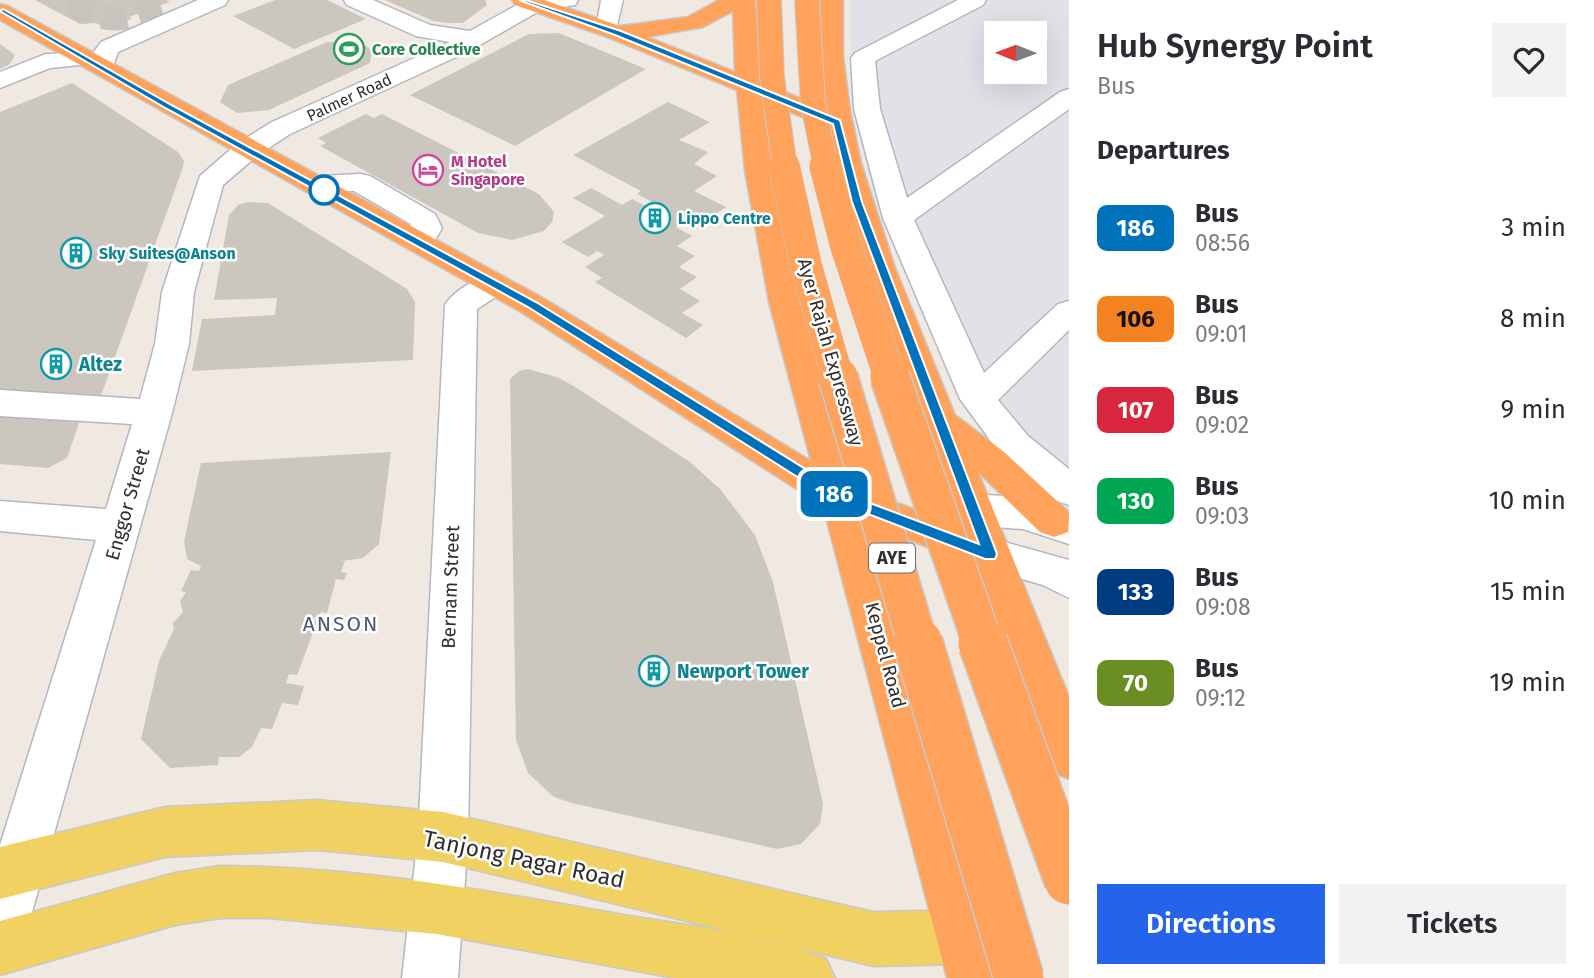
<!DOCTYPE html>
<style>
body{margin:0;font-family:"Fira Sans",sans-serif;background:#f2f2f3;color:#2b2b33;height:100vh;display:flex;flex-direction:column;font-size:26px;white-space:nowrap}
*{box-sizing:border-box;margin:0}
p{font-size:23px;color:#7c7c81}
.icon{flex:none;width:38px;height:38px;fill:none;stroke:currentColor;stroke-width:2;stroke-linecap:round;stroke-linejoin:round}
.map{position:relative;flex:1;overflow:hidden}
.details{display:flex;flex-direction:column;background:#fff;width:525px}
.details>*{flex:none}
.badge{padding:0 14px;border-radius:10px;font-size:24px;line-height:46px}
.needle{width:46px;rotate:271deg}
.fabs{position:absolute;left:984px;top:21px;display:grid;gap:14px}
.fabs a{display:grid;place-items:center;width:63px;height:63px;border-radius:0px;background:#fff;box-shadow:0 7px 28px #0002;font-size:35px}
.map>.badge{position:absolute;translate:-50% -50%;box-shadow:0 0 0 4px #fff}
h2{padding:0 28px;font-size:26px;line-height:63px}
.round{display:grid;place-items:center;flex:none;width:74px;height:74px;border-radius:0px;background:#f2f2f3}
.overview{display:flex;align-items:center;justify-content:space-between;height:119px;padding:0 28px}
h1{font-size:33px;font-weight:600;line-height:52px}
.cta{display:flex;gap:14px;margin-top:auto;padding:14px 28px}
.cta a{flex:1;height:80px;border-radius:0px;background:#2563eb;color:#fff;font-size:28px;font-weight:600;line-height:80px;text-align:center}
.cta a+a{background:#f2f2f3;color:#2b2b33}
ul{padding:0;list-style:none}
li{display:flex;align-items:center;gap:21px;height:91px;padding:0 28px}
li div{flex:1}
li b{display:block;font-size:26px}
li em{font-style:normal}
li .badge{min-width:77px;font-weight:700;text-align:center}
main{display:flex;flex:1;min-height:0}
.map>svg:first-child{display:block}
.industrial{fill:#e3e1e8;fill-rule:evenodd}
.building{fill:#cbc7bf}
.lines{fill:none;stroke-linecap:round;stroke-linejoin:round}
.minor-tunnel{stroke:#c8c4bd;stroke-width:24;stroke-dasharray:24 12;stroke-linecap:butt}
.minor-casing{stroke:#b4b7c1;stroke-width:3}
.major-casing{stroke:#c9c9c9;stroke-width:3}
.highway-casing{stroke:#c9c9c9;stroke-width:3}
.minor{fill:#fff;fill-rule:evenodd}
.major{fill:#f2d163;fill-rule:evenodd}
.highway{fill:#ffa35c;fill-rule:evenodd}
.highway-bridge-far3-casing{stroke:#c9c9c9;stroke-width:26;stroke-linecap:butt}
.highway-bridge-far2-casing{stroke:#c9c9c9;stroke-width:32;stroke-linecap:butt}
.highway-bridge-far1-casing{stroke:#c9c9c9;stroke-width:42;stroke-linecap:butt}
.highway-bridge-casing{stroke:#c9c9c9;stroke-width:52;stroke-linecap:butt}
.highway-bridge-far3{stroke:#ffa35c;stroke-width:24}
.highway-bridge-far2{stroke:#ffa35c;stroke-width:31}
.highway-bridge-far1{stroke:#ffa35c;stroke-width:39}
.highway-bridge{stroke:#ffa35c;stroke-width:49}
.line{fill:#0072bc;stroke:#fff;stroke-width:2}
.stop-dot{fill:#fff;stroke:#0072bc;stroke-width:3.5}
.labels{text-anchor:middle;stroke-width:5;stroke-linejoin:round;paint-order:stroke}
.far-leisure-label{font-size:16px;font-weight:bold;fill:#27864d;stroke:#fff;text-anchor:start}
.far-street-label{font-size:16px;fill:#2e2e2e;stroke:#fff}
.far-hotel-label{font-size:16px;font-weight:bold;fill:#b23c85;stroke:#fff;text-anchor:start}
.far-culture-label{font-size:16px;font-weight:bold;fill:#0d838f;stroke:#fff;text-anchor:start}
.shield{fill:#fff;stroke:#6d6d6d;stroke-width:2}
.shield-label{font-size:18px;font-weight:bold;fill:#2e2e2e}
.street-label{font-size:19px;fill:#2e2e2e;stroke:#fff}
.culture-label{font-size:19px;font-weight:bold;fill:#0d838f;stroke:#fff;text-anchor:start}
.neighbourhood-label{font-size:21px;letter-spacing:2px;fill:#4d5680;stroke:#fff}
.near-street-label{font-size:23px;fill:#2e2e2e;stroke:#fff}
</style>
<main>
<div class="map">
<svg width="1069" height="978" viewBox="0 0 1069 978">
<rect width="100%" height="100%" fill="#efe9e1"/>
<path class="industrial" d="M850,0H1069V499L956,376L874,197L852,105ZM996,33H1034V72H996Z"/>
<path class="building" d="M35,0H166L170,2L129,17L132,19L103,27L96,23L80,24Z
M275,0H327L366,19L294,49L233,16Z
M385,0H485L487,5L463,23H448L433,21Z
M559,33L646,69L515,146L410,95L529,34Z
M327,42H360L372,50L370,63L269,110L237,113L220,102L228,85Z
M0,44L15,55L10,64L0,69Z
M72,83L178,152L184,161L183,167L101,396L0,391V112Z
M668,102L710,122L679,140L708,152L694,164L717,176L694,191L726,207L698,226L687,220L676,227L692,236L677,246L695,256L679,267L697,277L680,289L700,301L682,313L703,325L686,338L595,282L602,278L585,267L604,255L597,251L588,257L562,242L605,216L573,198L591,188L622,205L632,199L655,211L662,207L637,194L641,191L573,155Z
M366,114L374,118L382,114L539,194L554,212L552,222L544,231L512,240L478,233L320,146L326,143L318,138Z
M249,202L268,203L407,289L415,302L413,360L192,371L202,319L275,315L277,298L214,300L229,215L238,205Z
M527,369L557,377L572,385L690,462L720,489L755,535L773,582L823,804L820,824L801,844L777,849L572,803L554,797L528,773L516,740L510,379L519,371Z
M0,414L80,420L67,458L48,468L0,464Z
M391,452L379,544L363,558L342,561H345L341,572L347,573L344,580L336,579L327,613L322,612L310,621L317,622L297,675L289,674L286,683L304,686L298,705L282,703L272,729L261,728L252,747L239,757H219L218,765L170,768L141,739L159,661L174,629L173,623L183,612L180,601L186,592L181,591L191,570L199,571L201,566L187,559L184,541L201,463Z"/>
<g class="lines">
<path class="minor-tunnel" d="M86,0L79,8C116,26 125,18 162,5"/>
<g class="minor-casing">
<path id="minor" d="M198,0H228L225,5L118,52L111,72H93L90,64L50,68L0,88V72L46,54L93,53L101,42Z
M344,0H373L430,25L470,31L526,0H578L575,5L541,10L469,51L290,134L258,155L223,185L194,292L189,344L172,413L27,930L19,949L0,957V845L96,540L0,531V501L106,509L132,424L0,416V390L140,399L155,344L162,292L200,176L238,143L272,122L450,42L416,36L347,5Z
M601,0H623L615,34L607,36L596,29Z
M958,0H986L983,5L875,61L880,109L907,198L1060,92L1069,89V109L914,220L984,373L1058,304L1069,301V330L998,400L1028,436L1069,469V505L1055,500L1002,456L960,399L883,218L854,109L851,58L855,53Z
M360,174L370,176L435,214L442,228L430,249L419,252L408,249L404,243L411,224L354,191L301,189L297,183L301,177Z
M494,274L505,277L510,284L505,291L477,309L468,837L458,978H402L418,837L445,305C454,290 477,278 494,274Z
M941,493L1006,496L1068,511L1069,544L1023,529L941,523L927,519L921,508L927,497Z
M990,538L1069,560V598L1043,585L976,566L970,554L976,542Z"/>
</g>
<g class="major-casing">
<path id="major" d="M317,800L443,812L873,912L963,910L982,918L990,937L982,956L963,964L873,966L443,862L317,850L165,857L0,899V847L165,807Z
M220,866C358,866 494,892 630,916C695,927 765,933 826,959L835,978H675L436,934L269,918H220L175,925L0,975V921L175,873Z"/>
</g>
<g class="highway-casing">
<path id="highway" d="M512,0H544L620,26L688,17L719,0H755L761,82L824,108L820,56L821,0H843V56L850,110L861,163L895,268L955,415L1004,452L1069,512L1068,532L1054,537L1040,532L978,472L1069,697V779L1052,772L975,565L867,524L1003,978H947L823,506L521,312L0,20V4L8,6L543,298L811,461L769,302L745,171L737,90L610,38L515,5ZM733,11L735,72L647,37L703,27ZM763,101L827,127C852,265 912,395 960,526L857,488L801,302L773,171Z"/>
</g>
<use href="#minor" class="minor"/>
<use href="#major" class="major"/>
<use href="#highway" class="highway"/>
<g class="highway-bridge-far3-casing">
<path id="highway-bridge-far3" d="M769,0L772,77L785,168
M807,0L813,104L826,168"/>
</g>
<g class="highway-bridge-far2-casing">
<path id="highway-bridge-far2" d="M784,166L806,265L838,379
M825,166L846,246L890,379"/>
</g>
<g class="highway-bridge-far1-casing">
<path id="highway-bridge-far1" d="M838,377L918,644
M890,377L983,644"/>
</g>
<g class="highway-bridge-casing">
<path id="highway-bridge" d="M918,643L1019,978
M983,643L1069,880"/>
</g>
<use href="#highway-bridge-far3" class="highway-bridge-far3"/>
<use href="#highway-bridge-far2" class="highway-bridge-far2"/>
<use href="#highway-bridge-far1" class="highway-bridge-far1"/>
<use href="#highway-bridge" class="highway-bridge"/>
</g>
<path class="line" d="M519,0H526L621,31L840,120L862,202L997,554L995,559H985L837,502L528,307L167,109L0,11L3,9L173,106L536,302L846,494L979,544L852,202L833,124L615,35Z"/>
<defs>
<g id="stadium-ring" transform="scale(1.575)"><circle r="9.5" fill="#fff" stroke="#2e9e5b" stroke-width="1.5"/><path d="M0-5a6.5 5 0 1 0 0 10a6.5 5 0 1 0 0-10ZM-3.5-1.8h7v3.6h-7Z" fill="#2e9e5b"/></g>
<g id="hotel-ring" transform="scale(1.575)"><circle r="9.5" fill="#fff" stroke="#d1479c" stroke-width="1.5"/><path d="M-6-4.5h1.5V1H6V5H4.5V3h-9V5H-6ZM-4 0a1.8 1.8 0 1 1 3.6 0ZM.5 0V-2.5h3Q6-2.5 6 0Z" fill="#d1479c"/></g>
<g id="building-ring" transform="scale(1.575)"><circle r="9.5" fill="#fff" stroke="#0f9aa8" stroke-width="1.5"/><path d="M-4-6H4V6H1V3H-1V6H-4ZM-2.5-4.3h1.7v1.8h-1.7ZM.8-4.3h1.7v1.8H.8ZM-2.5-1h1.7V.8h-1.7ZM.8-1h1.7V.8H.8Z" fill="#0f9aa8"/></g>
</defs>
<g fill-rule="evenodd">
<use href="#stadium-ring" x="349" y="49"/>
<use href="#hotel-ring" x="428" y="170"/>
<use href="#building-ring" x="655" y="218"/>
<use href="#building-ring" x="76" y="253"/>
<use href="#building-ring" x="56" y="364"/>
<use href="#building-ring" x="654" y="671"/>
</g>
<circle class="stop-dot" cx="324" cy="190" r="14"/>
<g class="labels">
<g class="far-leisure-label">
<text x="372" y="55">Core Collective</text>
</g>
<g class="far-street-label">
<text transform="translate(349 97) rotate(-25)" y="6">Palmer Road</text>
</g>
<g class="far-hotel-label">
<text x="451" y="167">M Hotel<tspan x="451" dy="18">Singapore</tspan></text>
</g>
<g class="far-culture-label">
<text x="678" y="224">Lippo Centre</text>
<text x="99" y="259">Sky Suites@Anson</text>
</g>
<rect class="shield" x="869" y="543.5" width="46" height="29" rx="5"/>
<g class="shield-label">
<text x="892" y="564">AYE</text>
</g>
<g class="street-label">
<text transform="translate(831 352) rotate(74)" y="7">Ayer Rajah Expressway</text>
<text transform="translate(127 504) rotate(-74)" y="7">Enggor Street</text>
<text transform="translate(450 587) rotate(-88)" y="7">Bernam Street</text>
<text transform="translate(886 655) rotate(75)" y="7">Keppel Road</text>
</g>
<g class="culture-label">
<text x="79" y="371">Altez</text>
<text x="677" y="678">Newport Tower</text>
</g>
<g class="neighbourhood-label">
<text x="341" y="631">ANSON</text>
</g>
<g class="near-street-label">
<text transform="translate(524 859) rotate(12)" y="8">Tanjong Pagar Road</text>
</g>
</g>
</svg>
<div class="fabs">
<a><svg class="needle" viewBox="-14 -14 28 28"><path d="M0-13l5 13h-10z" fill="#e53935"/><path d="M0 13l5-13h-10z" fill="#7c7c81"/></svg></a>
</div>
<b class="badge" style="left:834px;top:494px;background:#0072bc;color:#fff">186</b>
</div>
<section class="details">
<div class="overview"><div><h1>Hub Synergy Point</h1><p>Bus</p></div><a class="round"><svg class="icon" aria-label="heart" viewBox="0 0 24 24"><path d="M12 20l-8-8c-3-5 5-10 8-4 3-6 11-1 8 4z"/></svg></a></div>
<h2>Departures</h2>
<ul>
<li><span class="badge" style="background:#0072bc;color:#fff">186</span><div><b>Bus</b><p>08:56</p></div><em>3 min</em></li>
<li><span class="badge" style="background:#f58220;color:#111">106</span><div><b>Bus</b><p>09:01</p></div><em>8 min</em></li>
<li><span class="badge" style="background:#d7263d;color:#fff">107</span><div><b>Bus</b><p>09:02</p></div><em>9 min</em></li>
<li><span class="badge" style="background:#00a651;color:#fff">130</span><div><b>Bus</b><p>09:03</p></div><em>10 min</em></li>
<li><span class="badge" style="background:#003b80;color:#fff">133</span><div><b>Bus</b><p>09:08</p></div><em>15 min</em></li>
<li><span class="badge" style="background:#6b8e23;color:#fff">70</span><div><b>Bus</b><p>09:12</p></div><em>19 min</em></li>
</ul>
<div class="cta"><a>Directions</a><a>Tickets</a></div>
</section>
</main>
